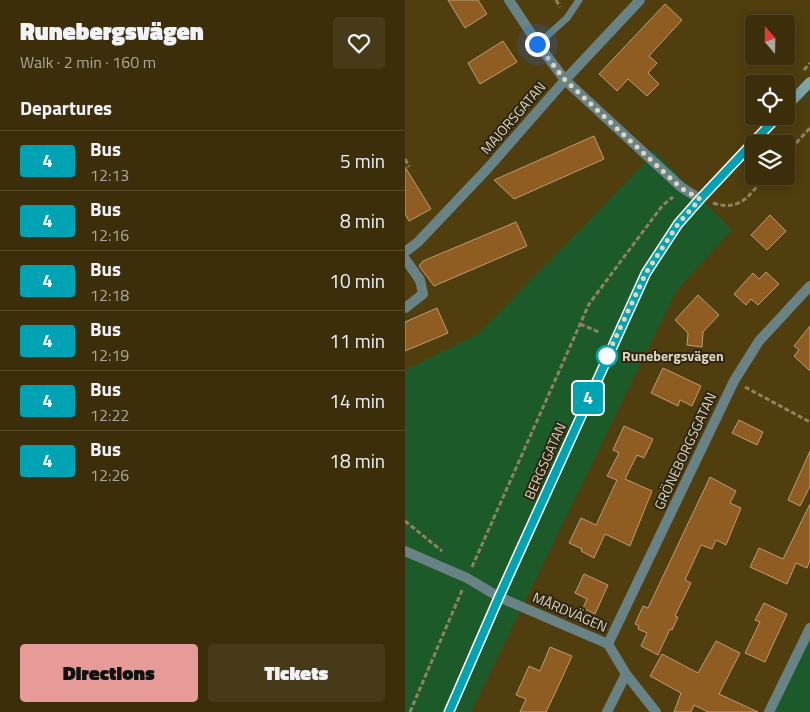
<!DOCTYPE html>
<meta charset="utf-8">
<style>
body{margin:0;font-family:"Titillium Web",sans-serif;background:#473a19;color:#f1f3f6;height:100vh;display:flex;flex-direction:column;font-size:19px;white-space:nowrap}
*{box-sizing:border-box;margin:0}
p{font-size:16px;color:#aca89d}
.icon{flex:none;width:28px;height:28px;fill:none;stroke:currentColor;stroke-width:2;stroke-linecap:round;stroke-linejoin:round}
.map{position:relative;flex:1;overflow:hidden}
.details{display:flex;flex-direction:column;background:#3c2e0b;width:405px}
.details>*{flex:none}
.badge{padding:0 10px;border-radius:4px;font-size:18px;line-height:32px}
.needle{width:32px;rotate:340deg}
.buttons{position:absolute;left:340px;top:15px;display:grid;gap:10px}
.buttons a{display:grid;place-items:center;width:50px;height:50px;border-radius:5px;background:#3c2e0b;box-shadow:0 2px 12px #0003,0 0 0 1px #554a2c;font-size:25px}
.you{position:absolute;width:25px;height:25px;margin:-12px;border:4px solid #fff;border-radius:50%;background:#1a73e8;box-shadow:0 0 0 8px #1a73e833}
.map>.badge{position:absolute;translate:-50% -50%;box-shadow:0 0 0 2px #fff}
h2{padding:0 20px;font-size:19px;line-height:45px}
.round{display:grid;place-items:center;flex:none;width:52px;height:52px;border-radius:5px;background:#473a19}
.summary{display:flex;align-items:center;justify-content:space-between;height:85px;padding:0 20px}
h1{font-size:24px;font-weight:800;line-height:38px}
.button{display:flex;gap:10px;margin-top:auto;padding:10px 20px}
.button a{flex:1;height:58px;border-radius:5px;background:#e69b98;color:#111;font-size:20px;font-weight:800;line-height:58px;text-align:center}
.button a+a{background:#473a19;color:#f1f3f6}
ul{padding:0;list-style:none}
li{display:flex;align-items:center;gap:15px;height:60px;padding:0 20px;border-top:1px solid #554a2c}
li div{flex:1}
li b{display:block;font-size:19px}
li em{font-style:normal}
li .badge{min-width:55px;font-weight:700;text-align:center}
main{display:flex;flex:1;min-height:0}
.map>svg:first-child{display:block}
.green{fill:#1c5b29}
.building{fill:#8f5d22;stroke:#bf9b76}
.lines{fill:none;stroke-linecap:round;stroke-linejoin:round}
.path{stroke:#90825e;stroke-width:3;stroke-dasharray:5 2.5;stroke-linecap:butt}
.lane{stroke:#688285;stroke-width:7}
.street{stroke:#688285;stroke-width:10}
.secondary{stroke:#7ca5ab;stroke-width:10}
.line-casing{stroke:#fff;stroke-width:11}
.line{stroke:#00a3b4;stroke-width:8}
.walk{stroke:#e0d6bf;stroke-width:5;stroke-dasharray:0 9}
.stop-dot{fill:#fff;stroke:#00a3b4;stroke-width:2.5}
.labels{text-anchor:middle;stroke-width:4;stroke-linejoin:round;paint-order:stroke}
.street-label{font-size:14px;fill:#e0d6bf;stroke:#2e2714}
.stop-label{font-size:14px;font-weight:bold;fill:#e0d6bf;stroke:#2e2714;text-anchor:start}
</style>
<main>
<section class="details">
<div class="summary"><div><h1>Runebergsvägen</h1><p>Walk · 2 min · 160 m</p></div><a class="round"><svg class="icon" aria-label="heart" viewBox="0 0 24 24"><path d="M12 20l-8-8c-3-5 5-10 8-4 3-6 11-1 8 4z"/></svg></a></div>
<h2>Departures</h2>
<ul>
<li><span class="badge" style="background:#00a3b4;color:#fff">4</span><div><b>Bus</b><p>12:13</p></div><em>5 min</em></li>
<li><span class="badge" style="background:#00a3b4;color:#fff">4</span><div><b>Bus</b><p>12:16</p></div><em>8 min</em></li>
<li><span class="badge" style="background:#00a3b4;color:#fff">4</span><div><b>Bus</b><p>12:18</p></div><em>10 min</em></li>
<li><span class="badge" style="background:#00a3b4;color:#fff">4</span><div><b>Bus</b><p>12:19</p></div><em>11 min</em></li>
<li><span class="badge" style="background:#00a3b4;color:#fff">4</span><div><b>Bus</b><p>12:22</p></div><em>14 min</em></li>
<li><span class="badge" style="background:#00a3b4;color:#fff">4</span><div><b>Bus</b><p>12:26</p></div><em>18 min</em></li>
</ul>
<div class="button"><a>Directions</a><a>Tickets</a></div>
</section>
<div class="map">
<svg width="405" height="712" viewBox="0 0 405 712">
<rect width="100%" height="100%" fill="#503e0f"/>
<path class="green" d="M247,149L327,230L271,291L66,712H0V532L1,529L0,528V370L73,334L245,158Z
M405,628V712H364Z"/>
<path class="building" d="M43,0H73L82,14L60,28Z
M260,4L277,20L244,56L252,63L243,73L254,84L242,96L223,79L212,91L194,74Z
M98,41L112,62L75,84L63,63Z
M189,136L199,159L109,199L89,180Z
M0,167L26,209L4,221L0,214Z
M365,215L381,231L362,250L346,235Z
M111,222L122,246L29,286L14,266L18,261Z
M361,272L374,284L353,305L346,299L341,305L329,294L348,273L354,279Z
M293,295L314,315L298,332L297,347L282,345L283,333L270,320Z
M32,308L43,333L0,351V322Z
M405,326V371L389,356L394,350L389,346Z
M258,368L296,386L287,406L275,400L273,406L246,393Z
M334,420L358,432L352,445L327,433Z
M219,426L248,439L239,458L232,455L220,479L247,491L225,546L200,534L189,558L176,551L177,549L164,543L176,518L191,525L212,480L202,476L214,453L208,450Z
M405,451V486L395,506L383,500Z
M305,477L331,491L325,503L336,508L321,545L311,540L307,549L296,545L280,580L286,583L270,616L273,617L267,630L265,629L253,655L236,646L242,633L233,629L234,626L230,624L238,606L243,608Z
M405,504V560L402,568L391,563L382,584L345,567L354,548L378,559Z
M179,574L203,585L190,614L178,608L182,599L170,593Z
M359,603L382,614L360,662L340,653L355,622L350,620Z
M311,641L335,653L314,694L353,712H303L289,705L286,712H269L276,693L245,676L257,654L293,673Z
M145,647L167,656L152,689L141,712H115L121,699L111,695L124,666L135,671Z"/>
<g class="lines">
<path class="path" d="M151,0L155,7
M399,70L405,63
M381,154L405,128
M0,159L4,167
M308,203C336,212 344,195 361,176
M175,324L194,332
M340,387L405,422
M0,521L37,551
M67,567L184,304L257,206L268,197
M5,712L58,588"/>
<path class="lane" d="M133,44L162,18L174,0"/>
<path class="street" d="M104,0L133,44L160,80L276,187L295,199
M0,252L13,242L83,168L160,80L235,0
M0,259L15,280L18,294L0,308
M0,551L62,578L94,597L203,644L221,674L251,712
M203,644L329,381L354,341L405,286
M202,712L221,674
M364,712L405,628"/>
<path class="secondary" d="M381,107L405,82
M44,712L94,597L241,273L273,224L295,199L373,116"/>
</g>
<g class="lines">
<g class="line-casing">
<path id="line" d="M44,712L94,597L241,273L273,224L295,199L373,116"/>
</g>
<use href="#line" class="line"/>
<path class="walk" d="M132,44L160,80L276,188L295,199L273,224L241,273L202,356"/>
</g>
<circle class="stop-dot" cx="202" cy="356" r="10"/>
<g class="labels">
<g class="street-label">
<text transform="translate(108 118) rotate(-49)" y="5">MAJORSGATAN</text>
<text transform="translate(280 451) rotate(-65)" y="5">GRÖNEBORGSGATAN</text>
<text transform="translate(140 461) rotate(-66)" y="5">BERGSGATAN</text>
<text transform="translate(165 612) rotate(23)" y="5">MÅRDVÄGEN</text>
</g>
<g class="stop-label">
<text x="217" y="361">Runebergsvägen</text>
</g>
</g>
</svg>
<div class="buttons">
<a><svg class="needle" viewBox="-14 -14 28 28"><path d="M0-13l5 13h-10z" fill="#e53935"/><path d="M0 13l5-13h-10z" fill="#aca89d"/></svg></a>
<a><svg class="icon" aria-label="locate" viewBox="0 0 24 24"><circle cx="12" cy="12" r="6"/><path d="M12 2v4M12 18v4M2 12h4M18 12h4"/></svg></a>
<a><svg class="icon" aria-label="layers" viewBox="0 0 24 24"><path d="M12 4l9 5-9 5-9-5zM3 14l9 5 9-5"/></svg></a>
</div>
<div class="you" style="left:132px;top:44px"></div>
<b class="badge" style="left:183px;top:398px;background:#00a3b4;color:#fff">4</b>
</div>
</main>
